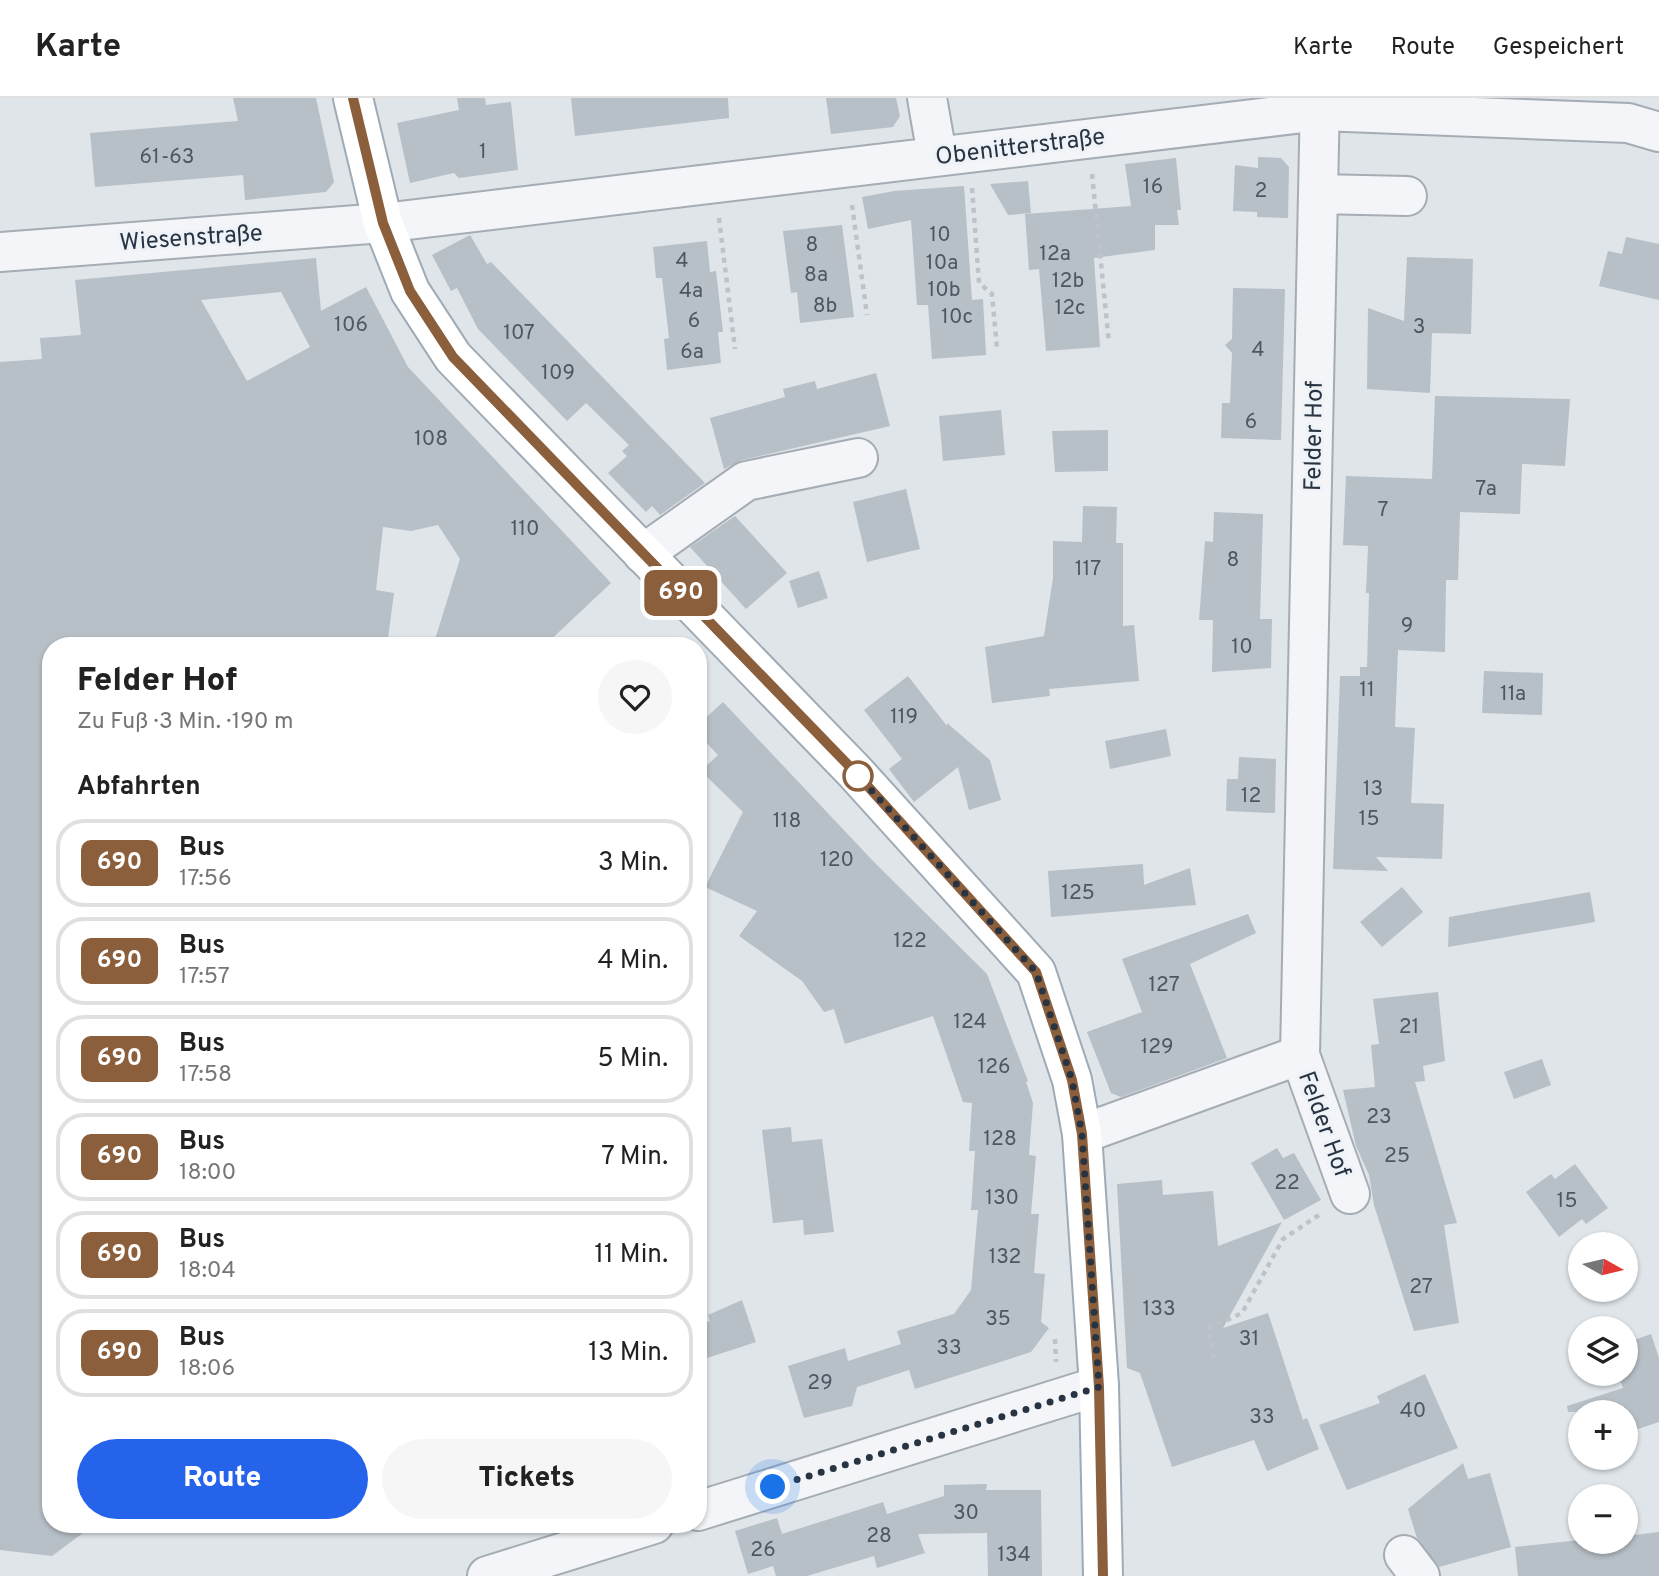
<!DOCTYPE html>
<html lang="de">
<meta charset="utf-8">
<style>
body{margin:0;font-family:Overpass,sans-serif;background:#f6f6f6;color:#222;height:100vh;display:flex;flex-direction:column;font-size:26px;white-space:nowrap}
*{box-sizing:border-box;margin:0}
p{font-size:23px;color:#767676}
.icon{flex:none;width:38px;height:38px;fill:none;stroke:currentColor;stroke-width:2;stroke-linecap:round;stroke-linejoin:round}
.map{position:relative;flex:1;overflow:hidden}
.drawer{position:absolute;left:42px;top:539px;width:665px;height:896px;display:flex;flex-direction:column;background:#fff;border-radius:28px;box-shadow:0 2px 5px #0004}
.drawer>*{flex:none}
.badge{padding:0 14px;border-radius:10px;font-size:24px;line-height:46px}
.needle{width:46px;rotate:98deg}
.tools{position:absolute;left:1568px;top:1134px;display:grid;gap:14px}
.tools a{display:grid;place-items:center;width:70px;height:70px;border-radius:50%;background:#fff;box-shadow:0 2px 5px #0004;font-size:35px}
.you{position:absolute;width:35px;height:35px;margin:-18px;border:5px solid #fff;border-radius:50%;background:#1a73e8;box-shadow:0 0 0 10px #1a73e833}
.map>.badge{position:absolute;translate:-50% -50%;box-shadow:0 0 0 4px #fff}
h2{padding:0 35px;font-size:26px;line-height:63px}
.round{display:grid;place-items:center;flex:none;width:74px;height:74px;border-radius:37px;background:#f6f6f6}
.headline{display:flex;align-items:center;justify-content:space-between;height:119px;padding:0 35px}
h1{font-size:33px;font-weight:800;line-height:52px}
.primary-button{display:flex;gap:14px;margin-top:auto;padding:14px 35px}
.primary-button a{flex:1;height:80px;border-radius:42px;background:#2563eb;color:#fff;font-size:28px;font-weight:800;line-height:80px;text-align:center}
.primary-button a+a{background:#f6f6f6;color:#222}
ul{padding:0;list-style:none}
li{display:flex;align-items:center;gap:21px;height:88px;margin:0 14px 10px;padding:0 21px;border:4px solid #e0e0e0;border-radius:28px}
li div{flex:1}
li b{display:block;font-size:26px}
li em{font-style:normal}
li .badge{min-width:77px;font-weight:700;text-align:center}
header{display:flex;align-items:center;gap:42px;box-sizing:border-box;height:98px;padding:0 35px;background:#fff;border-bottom:2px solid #e0e0e0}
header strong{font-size:33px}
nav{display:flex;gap:38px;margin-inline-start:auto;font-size:24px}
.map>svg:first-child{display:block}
.building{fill:#b7bfc7;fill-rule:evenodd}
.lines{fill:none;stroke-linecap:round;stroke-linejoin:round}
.minor-casing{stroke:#a5acb4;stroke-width:42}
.major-casing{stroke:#9eabb6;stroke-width:42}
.path{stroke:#bec3c9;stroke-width:4.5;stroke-dasharray:5 5;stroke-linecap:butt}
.minor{stroke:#f3f5f8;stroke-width:38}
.major{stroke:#fff;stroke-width:38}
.line-casing{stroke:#fff;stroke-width:16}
.line{stroke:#8b5e3c;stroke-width:10}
.walk{stroke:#283442;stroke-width:7;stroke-dasharray:0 12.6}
.stop-dot{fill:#fff;stroke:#8b5e3c;stroke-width:3.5}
.labels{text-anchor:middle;stroke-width:6;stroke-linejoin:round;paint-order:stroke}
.number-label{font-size:21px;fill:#4c5763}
.street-label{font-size:24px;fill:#283442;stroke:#eff3f7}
</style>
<header>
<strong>Karte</strong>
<nav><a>Karte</a><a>Route</a><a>Gespeichert</a></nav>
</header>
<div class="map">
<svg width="1659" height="1478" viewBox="0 0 1659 1478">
<rect width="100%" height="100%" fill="#e0e5ea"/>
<path class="building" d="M233,0H316L334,84L326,94L245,102L243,77L95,89L90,35L238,23Z
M457,0H485L486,7L511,4L518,72L459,80L454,75L410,85L397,25L459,12Z
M571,0H728L729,20L575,38Z
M826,0H896L900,18L893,29L831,36Z
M1258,59L1281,60L1289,69L1288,120L1257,119V114L1233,113L1235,67L1258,70Z
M1176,60L1181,112H1177L1179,127H1155V152L1094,160L1100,249L1046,253L1039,171L1029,172L1025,116L1131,108L1125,66Z
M1028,83L1031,115L1008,117L990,86Z
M964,88L972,202L983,201L986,257L932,261L928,207H917L911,122L868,131L862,99L894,93Z
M842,127L854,219L800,225L797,194L791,195L783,133Z
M470,137L487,166L491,164L705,385L660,417L652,408L646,414L608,375L627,358L622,353L629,347L586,305L567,323L478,231L457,190L451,193L432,157Z
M1626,139L1659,146V202L1599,188L1608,153L1622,156Z
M707,143L710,174L716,173L723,234H718L721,265L667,272L664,241L669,240L662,180H656L653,149Z
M1407,159L1473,161L1471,236L1432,235L1430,295L1367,291L1368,210L1404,223Z
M316,160L321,213L366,189L408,269L611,485L544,548H433L460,461L438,427L411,433L383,429L376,492L394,495L387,548H51V1426H95L52,1458L0,1452V264L42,261L40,240L81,237L75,182ZM281,194L310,249L247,283L201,202Z
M1233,190L1285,191L1281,342L1221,340L1222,305H1230L1232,255L1225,247L1232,241Z
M876,275L890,328L742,362L724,371L710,320L785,299L783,291L815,283L817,291Z
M1435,298L1570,301L1565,368L1522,366L1520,416L1460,414L1458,482H1446L1445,554L1398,552L1395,629L1415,630L1411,705L1444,706L1442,761L1376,759L1388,773L1333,771L1340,578H1360V569H1367L1369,495H1366L1368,448L1343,447L1346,378L1432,381Z
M1001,312L1005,357L943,363L939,318Z
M1108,332V373L1055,374L1052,333Z
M906,391L920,451L867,464L853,404Z
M1083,408L1117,409L1116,445H1123V528L1134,527L1139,583L1049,591L1050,598L992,605L985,549L1044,538L1053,480V443L1082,444Z
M1214,414L1263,416L1260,521H1272L1271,570L1212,574L1213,522H1199L1205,443L1213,444Z
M735,418L787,475L746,511L690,449Z
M819,473L828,500L798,510L789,483Z
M1484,573L1543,575L1542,617L1482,615Z
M908,578L947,628V625L990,662L1001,702L969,712L958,669L914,704L889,671L902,661L864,612Z
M723,604L874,764L987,876L1028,983L1026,984L1033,1005L1029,1057L1036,1058L1031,1116H1039L1034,1175L1045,1176L1041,1224L1049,1230L1031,1254L915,1291L909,1272L857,1289L852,1308L804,1320L788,1268L845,1250L848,1263L901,1246L897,1233L954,1216L971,1192L978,1112H971L975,1053H969L972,1005L963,1004L933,918L845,946L834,911L824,914L802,883L739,838L757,813L705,789L743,714L701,673L718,657L698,636V627Z
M1166,631L1171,658L1110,671L1105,643Z
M1239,659L1276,661L1275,715L1226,713L1227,681H1238Z
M1143,766L1144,787L1190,770L1196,807L1051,819L1048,773Z
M1402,789L1423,814L1382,849L1360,824Z
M1590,794L1595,824L1448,849L1449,819Z
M1248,816L1256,835L1190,866L1227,960L1121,999L1111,995L1087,934L1142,914L1122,861Z
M1438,894L1445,963L1423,968L1425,983L1415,984L1457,1125L1444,1127L1459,1225L1414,1233L1374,1107L1369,1077L1356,1048L1343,992L1375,989L1371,947L1379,946L1373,901Z
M1542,961L1551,987L1514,1001L1504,974Z
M791,1029L792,1044L822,1041L834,1134L804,1137L803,1122L773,1125L762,1032Z
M1277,1050L1283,1060L1294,1055L1321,1102L1284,1122L1251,1065Z
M1575,1066L1608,1110L1586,1126L1582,1121L1559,1139L1526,1094L1551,1076L1555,1081Z
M1162,1082L1163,1097L1213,1093L1218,1148L1282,1124L1223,1230L1268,1215L1303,1322L1307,1320L1319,1351L1267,1373L1254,1342L1172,1369L1140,1275L1127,1270L1117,1086Z
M742,1202L756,1244L698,1263V1227L710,1223L708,1217Z
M1651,1236L1659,1260V1324L1626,1335V1314H1568L1567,1308L1623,1290L1618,1276H1626V1245Z
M1425,1276L1458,1350L1347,1392L1319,1327L1380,1305L1377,1298Z
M1463,1365L1468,1381L1490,1375L1511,1449L1439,1469L1417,1440L1408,1411Z
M987,1386L986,1392H1041L1042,1478H988L987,1435L918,1436L925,1455L877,1470L874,1458L807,1478H776L773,1468L748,1476L735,1433L777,1420L782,1436L883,1404L887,1416L944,1398V1387Z
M1659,1434V1478H1518L1515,1449L1580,1442L1626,1444V1438Z"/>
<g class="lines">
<g class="minor-casing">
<path id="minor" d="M927,0L937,57
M1320,0L1300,957L1350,1096
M1318,96L1407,98
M0,154L383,125L1320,13L1628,25L1659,34
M643,456L746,383L858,360
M1082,1036L1300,957
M698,1413L1099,1288
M1404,1457L1420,1478
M487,1478L654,1426"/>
</g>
<g class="major-casing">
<path id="major" d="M353,0L383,125L410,193L453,259L854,673L1036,874L1072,982L1082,1036L1099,1288L1103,1478"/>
</g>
<path class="path" d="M1092,76L1109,245
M972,90L979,185L992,196L997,250
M852,107L867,217
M719,120L735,251
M1055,1241L1056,1264
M1214,1260L1208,1231L1242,1215L1283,1141L1319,1117"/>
<use href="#minor" class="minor"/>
<use href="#major" class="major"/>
</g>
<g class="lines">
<g class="line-casing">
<path id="line" d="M353,0L383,125L410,193L453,259L854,673L1036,874L1072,982L1082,1036L1099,1289L1103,1478"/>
</g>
<use href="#line" class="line"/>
<path class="walk" d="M773,1389L1099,1289L1082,1036L1072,982L1036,874L854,673L858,678"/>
</g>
<circle class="stop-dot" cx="858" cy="678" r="14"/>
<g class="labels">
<g class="number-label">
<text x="483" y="60">1</text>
<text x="167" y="65">61-63</text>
<text x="1153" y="95">16</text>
<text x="1261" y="99">2</text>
<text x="940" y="143">10</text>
<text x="812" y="153">8</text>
<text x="1055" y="162">12a</text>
<text x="682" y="169">4</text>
<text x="942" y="171">10a</text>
<text x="816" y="183">8a</text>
<text x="1068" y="189">12b</text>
<text x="944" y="198">10b</text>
<text x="691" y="199">4a</text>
<text x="825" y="214">8b</text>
<text x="1070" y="216">12c</text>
<text x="957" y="225">10c</text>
<text x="694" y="229">6</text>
<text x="351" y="233">106</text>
<text x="1419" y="235">3</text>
<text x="519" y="241">107</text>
<text x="1258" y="258">4</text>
<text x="692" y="260">6a</text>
<text x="558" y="281">109</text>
<text x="1251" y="330">6</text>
<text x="431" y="347">108</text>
<text x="1486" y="397">7a</text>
<text x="1383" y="418">7</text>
<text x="525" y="437">110</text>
<text x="1233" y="468">8</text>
<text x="1088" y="477">117</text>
<text x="1407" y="534">9</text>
<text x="1242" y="555">10</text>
<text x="1367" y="598">11</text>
<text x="1513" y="602">11a</text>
<text x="904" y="625">119</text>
<text x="1373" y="697">13</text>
<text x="1251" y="704">12</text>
<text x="1369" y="727">15</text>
<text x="787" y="729">118</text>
<text x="837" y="768">120</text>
<text x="1078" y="801">125</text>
<text x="910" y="849">122</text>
<text x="1164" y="893">127</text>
<text x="970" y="930">124</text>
<text x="1409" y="935">21</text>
<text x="1157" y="955">129</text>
<text x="994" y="975">126</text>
<text x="1379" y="1025">23</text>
<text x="1000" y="1047">128</text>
<text x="1397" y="1064">25</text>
<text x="1287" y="1091">22</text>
<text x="1002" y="1106">130</text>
<text x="1567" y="1109">15</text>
<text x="1005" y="1165">132</text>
<text x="1421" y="1195">27</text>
<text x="1159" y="1217">133</text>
<text x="998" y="1227">35</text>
<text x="1249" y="1247">31</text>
<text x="949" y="1256">33</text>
<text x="820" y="1291">29</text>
<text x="1413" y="1319">40</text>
<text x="1262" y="1325">33</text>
<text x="966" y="1421">30</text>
<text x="879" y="1444">28</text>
<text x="763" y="1458">26</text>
<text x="1014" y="1463">134</text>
</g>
<g class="street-label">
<text transform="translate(1020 48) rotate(-7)" y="8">Obenitterstraße</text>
<text transform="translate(191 139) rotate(-4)" y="8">Wiesenstraße</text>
<text transform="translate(1313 338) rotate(-89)" y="8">Felder Hof</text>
<text transform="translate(1325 1026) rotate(70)" y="8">Felder Hof</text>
</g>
</g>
</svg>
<div class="tools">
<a><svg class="needle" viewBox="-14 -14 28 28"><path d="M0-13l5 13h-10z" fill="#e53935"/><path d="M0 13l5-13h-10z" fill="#767676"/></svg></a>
<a><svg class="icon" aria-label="layers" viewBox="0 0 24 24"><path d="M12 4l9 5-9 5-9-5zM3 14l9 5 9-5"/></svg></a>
<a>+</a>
<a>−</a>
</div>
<div class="you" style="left:773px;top:1389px"></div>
<b class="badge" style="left:681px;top:495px;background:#8b5e3c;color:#fff">690</b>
<section class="drawer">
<div class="headline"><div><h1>Felder Hof</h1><p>Zu Fuß · 3 Min. · 190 m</p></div><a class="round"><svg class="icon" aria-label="heart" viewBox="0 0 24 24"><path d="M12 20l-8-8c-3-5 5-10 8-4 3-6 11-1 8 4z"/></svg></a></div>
<h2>Abfahrten</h2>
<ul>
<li><span class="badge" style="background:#8b5e3c;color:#fff">690</span><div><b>Bus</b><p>17:56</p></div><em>3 Min.</em></li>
<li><span class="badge" style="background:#8b5e3c;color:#fff">690</span><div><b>Bus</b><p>17:57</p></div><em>4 Min.</em></li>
<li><span class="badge" style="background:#8b5e3c;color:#fff">690</span><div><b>Bus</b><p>17:58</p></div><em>5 Min.</em></li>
<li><span class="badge" style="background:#8b5e3c;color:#fff">690</span><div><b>Bus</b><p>18:00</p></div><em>7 Min.</em></li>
<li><span class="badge" style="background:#8b5e3c;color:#fff">690</span><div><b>Bus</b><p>18:04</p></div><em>11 Min.</em></li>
<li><span class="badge" style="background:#8b5e3c;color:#fff">690</span><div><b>Bus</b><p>18:06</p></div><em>13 Min.</em></li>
</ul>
<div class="primary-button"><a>Route</a><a>Tickets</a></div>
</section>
</div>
